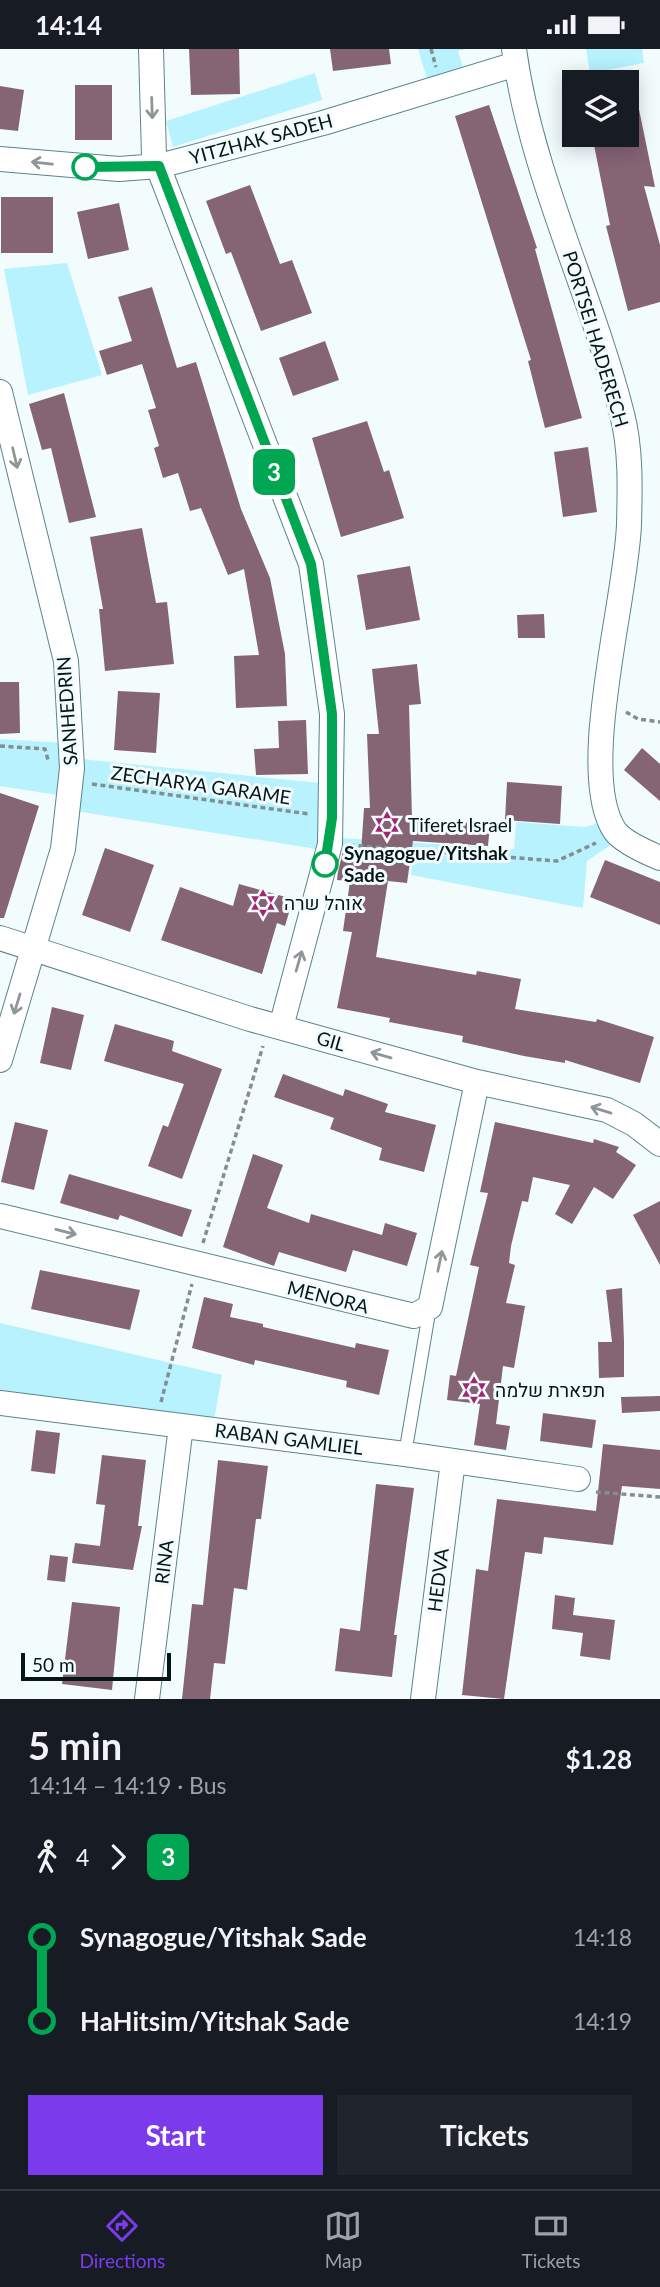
<!DOCTYPE html>
<meta charset="utf-8">
<style>
body{margin:0;font-family:Lato,Heebo,sans-serif;background:#20242c;color:#f1f3f6;height:100vh;display:flex;flex-direction:column;font-size:26px;white-space:nowrap}
*{box-sizing:border-box;margin:0}
p{font-size:23px;color:#9ea1a6}
.icon{flex:none;width:38px;height:38px;fill:none;stroke:currentColor;stroke-width:2;stroke-linecap:round;stroke-linejoin:round}
.map{position:relative;height:1650px;overflow:hidden}
.details{display:flex;flex-direction:column;background:#171b24;flex:1}
.details>*{flex:none}
.badge{padding:0 14px;border-radius:10px;font-size:24px;line-height:46px}
.controls{position:absolute;left:562px;top:21px;display:grid;gap:14px}
.controls a{display:grid;place-items:center;width:77px;height:77px;border-radius:0px;background:#171b24;box-shadow:0 4px 18px #0003;font-size:35px}
.scale{position:absolute;left:21px;bottom:18px;width:150px;box-sizing:border-box;padding-left:7px;border:4px solid #051619;border-top:0;font-size:19px;line-height:24px;white-space:nowrap;color:#051619;-webkit-text-stroke:5px #f3fcfd;paint-order:stroke}
.map>.badge{position:absolute;translate:-50% -50%;box-shadow:0 0 0 4px #fff}
.legs{display:flex;align-items:center;gap:10px;height:77px;padding:0 28px;font-size:23px}
.legs p{margin-inline-start:auto}
.head{display:flex;align-items:center;justify-content:space-between;height:119px;padding:0 28px}
h1{font-size:38px;font-weight:700;line-height:52px}
.primary-button{display:flex;gap:14px;margin-top:auto;padding:14px 28px}
.primary-button a{flex:1;height:80px;border-radius:0px;background:#7c3aed;color:#fff;font-size:28px;font-weight:700;line-height:80px;text-align:center}
.primary-button a+a{background:#20242c;color:#f1f3f6}
ul{padding:0 28px;list-style:none}
li{display:flex;align-items:center;gap:24px;height:84px;font-size:26px}
li i{display:grid;place-items:center;width:10px;height:100%;margin:0 9px;background:currentColor}
li i::after{content:'';width:18px;height:18px;margin:-9px;border:5px solid;border-radius:50%;background:#171b24}
li p{margin-inline-start:auto}
li:first-child i{background:linear-gradient(#0000 50%,currentColor 0)}
li:last-child i{background:linear-gradient(currentColor 50%,#0000 0)}
.status{display:flex;justify-content:space-between;align-items:center;height:49px;padding:0 35px;background:#171b24;direction:ltr}
.status svg{height:19px;fill:currentColor}
.tab-bar{display:flex;justify-content:space-around;align-items:center;height:98px;border-top:2px solid #363941;background:#171b24;font-size:19px;color:#9ea1a6}
.tab-bar a{display:grid;justify-items:center;gap:4px}
.tab-bar .active{color:#7c3aed}
.map>svg:first-child{display:block}
.green{fill:#b7f2fe}
.building{fill:#856474}
.lines{fill:none;stroke-linecap:round;stroke-linejoin:round}
.service-casing{stroke:#59848c;stroke-width:14}
.minor-casing{stroke:#59848c;stroke-width:26}
.path{stroke:#828f91;stroke-width:3.5;stroke-dasharray:5 3.5;stroke-linecap:butt}
.service{stroke:#fff;stroke-width:12}
.minor{stroke:#fff;stroke-width:24}
.oneway{stroke:#8e9698}
.line-1-casing{stroke:#fff;stroke-width:16}
.line-1{stroke:#00a651;stroke-width:10}
.stop-1-dot{fill:#fff;stroke:#00a651;stroke-width:3.5}
.labels{text-anchor:middle;stroke-width:6;stroke-linejoin:round;paint-order:stroke}
.street-label{font-size:19px;fill:#051619;stroke:#f3fcfd}
.poi-label{font-size:19px;fill:#051619;stroke:#f3fcfd;text-anchor:start}
.stop-label{font-size:19px;font-weight:bold;fill:#051619;stroke:#f3fcfd;text-anchor:start}
</style>
<div class="status"><b>14:14</b><svg viewBox="0 0 49 12"><path d="M0 12V9h3v3zM5 12V6h3v6zM10 12V3h3v9zM15 12V0h3v12zM26 1h20v11H26zM47 4h2v5h-2z"/></svg></div>
<div class="map">
<svg width="660" height="1650" viewBox="0 0 660 1650">
<rect width="100%" height="100%" fill="#f3fcfd"/>
<path class="green" d="M418,0H466L458,2L464,22L428,33Z
M586,0H642L644,14L590,24Z
M315,24L322,51L173,98L166,72Z
M67,214L102,326L28,346L4,220Z
M0,690L64,694L66,707L90,711L320,734L321,766L317,800L69,761L70,748L0,737Z
M609,771L621,789L587,812L583,859L411,826L413,808L338,801L339,789L514,800L516,773L585,778Z
M0,1274L222,1326L213,1377L0,1343Z"/>
<path class="building" d="M189,0H239L240,45L191,46Z
M330,0H389L391,15L333,22Z
M75,36H112V91H75Z
M634,36L655,138L644,137L660,196V253L628,262L606,177L610,176L593,91L604,89L603,86H626V37Z
M0,37L24,41L18,82L0,80Z
M489,56L537,199L535,200L582,369L545,379L528,312L531,311L455,67Z
M250,136L280,215L292,211L312,264L261,282L231,203L226,205L206,152Z
M1,148H53V204H1Z
M119,154L129,201L88,210L77,163Z
M152,238L177,319L196,313L241,460L270,529L285,605L287,657L236,659L234,607L259,606L244,520L228,526L201,459L190,462L178,424L163,429L154,399L159,397L148,361L156,359L142,315L107,326L99,302L132,292L118,248Z
M325,292L339,331L293,347L279,309Z
M64,344L96,468L69,474L51,399L42,401L29,355Z
M367,372L384,423L389,421L404,469L341,488L312,389Z
M588,398L597,463L563,468L554,403Z
M142,479L156,554L167,553L174,615L105,622L99,560H103L90,488Z
M410,517L420,571L366,581L357,526Z
M544,565L545,589H518L517,566Z
M417,615L421,655L409,656L412,770L490,775L488,797L413,792L407,834L388,832L376,908L476,926L477,922L521,930L515,960L596,973L597,970L654,988L640,1034L565,1011V1014L524,1007L462,993L463,987L389,973L390,969L337,959L352,883L343,882L350,832L337,831L338,823L343,802L361,804L364,759H370L367,685H379L372,620Z
M0,633H19L20,684L0,685Z
M118,642L160,644L156,704L114,701Z
M306,671L308,725L256,726L254,700L279,699L278,672Z
M642,699L660,715V752L624,721Z
M507,733L562,737L560,775L505,771Z
M0,744L39,757L4,869H0Z
M105,799L154,816L130,883L82,866Z
M605,811L660,833V876L590,848Z
M239,835L293,850L285,877L277,874L262,925L161,891L180,838L233,857Z
M52,958L84,966L71,1021L40,1014Z
M115,975L174,992L172,1002L222,1020L182,1130L148,1117L163,1076L168,1078L184,1035L104,1012Z
M283,1025L343,1047L345,1040L388,1055L385,1063L436,1076L424,1123L379,1111L382,1099L330,1080L334,1069L274,1048Z
M15,1073L48,1081L34,1141L1,1133Z
M495,1073L593,1094L594,1090L619,1098L616,1103L636,1116L613,1150L594,1138L572,1175L555,1165L570,1136L533,1128L528,1153L522,1152L511,1197L509,1214L515,1216L506,1254L525,1257L514,1319L503,1317L496,1375L510,1377L506,1401L474,1396L480,1355L447,1351L450,1326L456,1327L479,1218L470,1216L488,1144L480,1143Z
M253,1105L283,1116L267,1159L309,1174L311,1165L382,1186L385,1174L417,1184L407,1217L353,1201L346,1223L279,1203L274,1217L223,1198Z
M69,1125L192,1161L182,1188L120,1166L118,1171L60,1154Z
M660,1152V1216L633,1166Z
M40,1221L140,1241L130,1281L31,1260Z
M622,1239L624,1292L614,1293L624,1292V1328L599,1329L598,1293H612L606,1241Z
M204,1248L233,1255L230,1268L263,1275V1278L355,1299L356,1294L389,1301L379,1346L346,1338L347,1332L255,1311L254,1316L192,1299Z
M660,1347V1362L622,1364L621,1348Z
M543,1364L596,1371L592,1399L540,1392Z
M36,1381L60,1384L55,1425L31,1422Z
M603,1395L660,1401V1440L622,1437L613,1496L544,1488L542,1505L525,1503L504,1650L462,1646L476,1520L488,1522L497,1450L596,1462Z
M102,1406L146,1411L138,1477H142L133,1521L72,1514L75,1494L100,1497L105,1456L96,1455Z
M218,1411L268,1417L261,1470H256L247,1541L234,1539L225,1615L214,1614L210,1650H182L192,1555L203,1556Z
M376,1435L414,1439L394,1586H397L392,1628L335,1622L340,1579L360,1582Z
M50,1506L68,1508L65,1533L47,1531Z
M555,1546L575,1549L573,1566L615,1571L610,1611L580,1607L583,1584L552,1580Z
M72,1553L120,1558L112,1641L62,1635Z"/>
<g class="lines">
<g class="service-casing">
<path id="service" d="M405,1405L430,1258"/>
</g>
<g class="minor-casing">
<path id="minor" d="M151,0L154,107L311,515L332,665L330,795L281,978
M514,0C531,126 591,242 622,365C631,399 630,439 629,475C627,548 576,725 615,782C623,793 648,804 660,809
M0,110L119,120L159,117L323,74L516,15
M0,343L66,612L72,719L63,800L0,1011
M0,889L250,970L477,1033L607,1061L634,1075L660,1095
M0,1167L414,1267L430,1258L477,1033
M0,1354L405,1405L578,1430
M147,1650L181,1377
M423,1650L453,1412"/>
</g>
<path class="path" d="M431,0L436,18
M626,663L638,670L660,673
M0,697L45,700L48,711
M92,735L309,765
M350,796L557,812L596,794
M203,1194L263,997
M161,1353L192,1235
M596,1443L660,1448"/>
<use href="#service" class="service"/>
<use href="#minor" class="minor"/>
</g>
<defs><path id="oneway-shaft" d="M-6 0H5M1.5-3L5.5 0L1.5 3" fill="none" stroke-width="1.6" stroke-linecap="round" stroke-linejoin="round" transform="scale(1.75)"/></defs>
<g class="oneway">
<use href="#oneway-shaft" transform="translate(152 59) rotate(88)"/>
<use href="#oneway-shaft" transform="translate(42 114) rotate(-174)"/>
<use href="#oneway-shaft" transform="translate(15 409) rotate(77)"/>
<use href="#oneway-shaft" transform="translate(299 912) rotate(-74)"/>
<use href="#oneway-shaft" transform="translate(17 955) rotate(107)"/>
<use href="#oneway-shaft" transform="translate(381 1006) rotate(-164)"/>
<use href="#oneway-shaft" transform="translate(601 1061) rotate(-163)"/>
<use href="#oneway-shaft" transform="translate(66 1183) rotate(14)"/>
<use href="#oneway-shaft" transform="translate(440 1212) rotate(-78)"/>
</g>
<g class="lines">
<g class="line-1-casing">
<path id="line-1" d="M85,118L159,117L311,515L332,665V769L325,815"/>
</g>
<use href="#line-1" class="line-1"/>
</g>
<defs>
<g id="synagogue-bare" transform="scale(2.1)"><path d="M0-6.5L5.6 3.2H-5.6ZM0 6.5L5.6-3.2H-5.6Z" fill="#a52473" stroke="#f3fcfd" stroke-width="2.5" paint-order="stroke"/></g>
</defs>
<g fill-rule="evenodd">
<use href="#synagogue-bare" x="387" y="776"/>
<use href="#synagogue-bare" x="263" y="854"/>
<use href="#synagogue-bare" x="474" y="1341"/>
</g>
<g class="stop-1-dot">
<circle cx="85" cy="118" r="12"/>
<circle cx="325" cy="815" r="12"/>
</g>
<g class="labels">
<g class="street-label">
<text transform="translate(261 90) rotate(-15)" y="7">YITZHAK SADEH</text>
<text transform="translate(596 290) rotate(73)" y="7">PORTSEI HADERECH</text>
<text transform="translate(67 662) rotate(-94)" y="7">SANHEDRIN</text>
<text transform="translate(201 736) rotate(8)" y="7">ZECHARYA GARAME</text>
<text transform="translate(331 992) rotate(16)" y="7">GIL</text>
<text transform="translate(328 1248) rotate(14)" y="7">MENORA</text>
<text transform="translate(289 1390) rotate(7)" y="7">RABAN GAMLIEL</text>
<text transform="translate(164 1513) rotate(-83)" y="7">RINA</text>
<text transform="translate(438 1531) rotate(-83)" y="7">HEDVA</text>
</g>
<g class="poi-label">
<text x="408" y="783">Tiferet Israel</text>
<text x="284" y="861">אוהל שרה</text>
<text x="495" y="1348">תפארת שלמה</text>
</g>
<g class="stop-label">
<text x="344" y="811">Synagogue/Yitshak<tspan x="344" dy="22">Sade</tspan></text>
</g>
</g>
</svg>
<div class="controls">
<a><svg class="icon" aria-label="layers" viewBox="0 0 24 24"><path d="M12 4l9 5-9 5-9-5zM3 14l9 5 9-5"/></svg></a>
</div>
<div class="scale">50 m</div>
<b class="badge" style="left:274px;top:423px;background:#00a651;color:#fff">3</b>
</div>
<section class="details">
<div class="head"><div><h1>5 min</h1><p>14:14 – 14:19 · Bus</p></div><b>$1.28</b></div>
<div class="legs"><svg class="icon" aria-label="walk" viewBox="0 0 24 24"><circle cx="13" cy="4" r="2"/><path d="M13 8l-2 6 4 7M11 14l-3 7M7 12l3-4h3l4 4"/></svg>4<svg class="icon" aria-label="forward" viewBox="0 0 24 24"><path d="M9 5l7 7-7 7"/></svg><b class="badge" style="background:#00a651;color:#fff">3</b></div>
<ul>
<li><i style="color:#00a651"></i><b>Synagogue/Yitshak Sade</b><p>14:18</p></li>
<li><i style="color:#00a651"></i><b>HaHitsim/Yitshak Sade</b><p>14:19</p></li>
</ul>
<div class="primary-button"><a>Start</a><a>Tickets</a></div>
</section>
<nav class="tab-bar">
<a class="active"><svg class="icon" aria-label="directions" viewBox="0 0 24 24"><path d="M12 3l9 9-9 9-9-9zM9 14v-3h6M13 9l2 2-2 2"/></svg>Directions</a>
<a><svg class="icon" aria-label="map" viewBox="0 0 24 24"><path d="M3 6l6-2 6 2 6-2v14l-6 2-6-2-6 2zM9 4v14M15 6v14"/></svg>Map</a>
<a><svg class="icon" aria-label="tickets" viewBox="0 0 24 24"><path d="M3 7h18v10H3zM15 7v10"/></svg>Tickets</a>
</nav>
